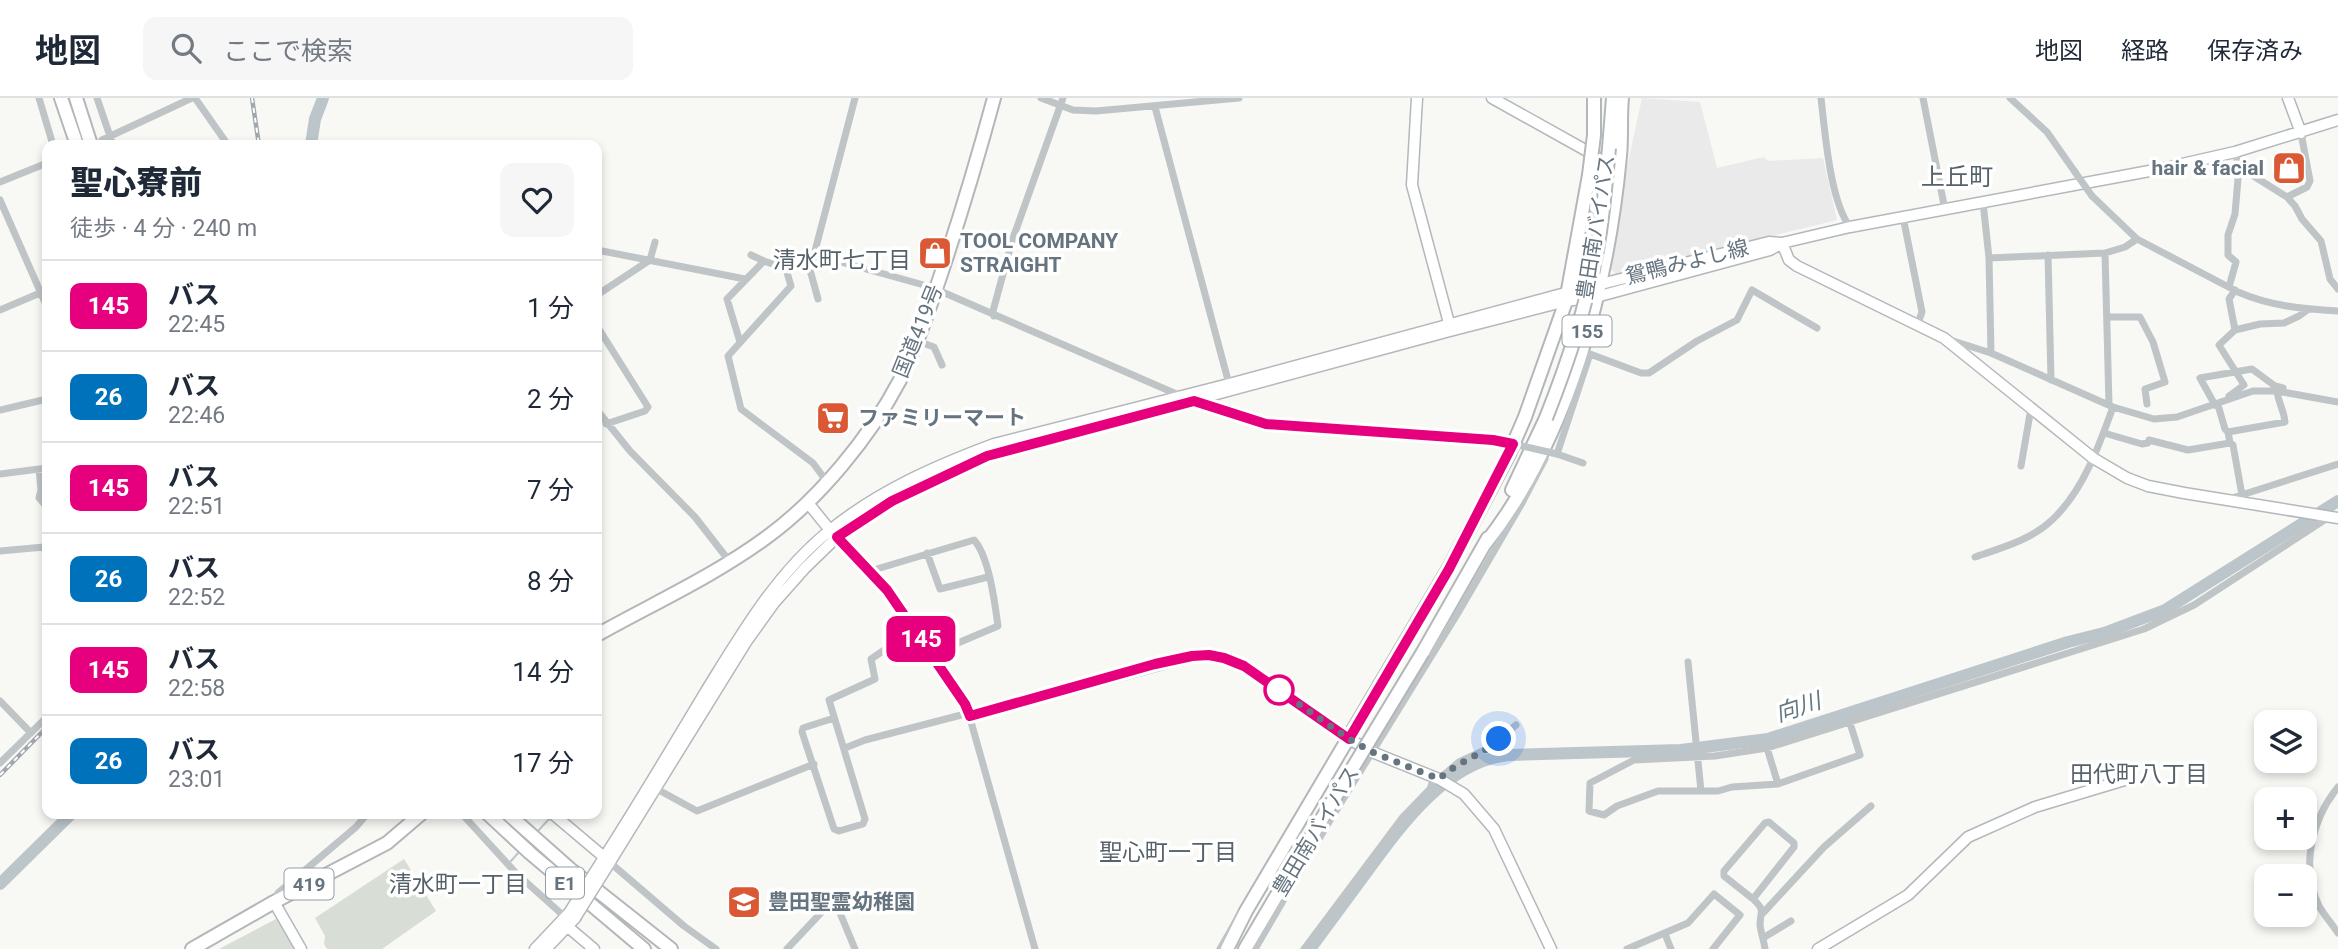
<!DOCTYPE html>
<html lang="ja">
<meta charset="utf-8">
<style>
body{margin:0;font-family:Roboto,"Noto Sans JP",sans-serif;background:#f6f6f7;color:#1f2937;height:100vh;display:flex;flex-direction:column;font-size:26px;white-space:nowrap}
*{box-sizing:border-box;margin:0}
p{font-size:23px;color:#747a83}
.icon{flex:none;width:38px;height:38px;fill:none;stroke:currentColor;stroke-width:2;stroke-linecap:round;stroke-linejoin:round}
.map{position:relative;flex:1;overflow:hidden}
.drawer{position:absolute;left:42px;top:42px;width:560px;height:679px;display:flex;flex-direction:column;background:#fff;border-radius:14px;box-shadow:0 4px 10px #0003}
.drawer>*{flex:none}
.badge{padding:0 14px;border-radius:10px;font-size:24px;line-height:46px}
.controls{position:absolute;left:2254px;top:612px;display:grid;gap:14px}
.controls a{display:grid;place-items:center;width:63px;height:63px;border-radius:14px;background:#fff;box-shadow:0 4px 10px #0003;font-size:35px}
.you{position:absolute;width:35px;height:35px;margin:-18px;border:5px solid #fff;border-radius:50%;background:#1a73e8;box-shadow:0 0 0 10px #1a73e833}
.map>.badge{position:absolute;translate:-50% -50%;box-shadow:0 0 0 4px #fff}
.round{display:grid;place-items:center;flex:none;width:74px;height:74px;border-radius:14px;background:#f6f6f7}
.head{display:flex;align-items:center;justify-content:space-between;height:119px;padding:0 28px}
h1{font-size:33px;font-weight:800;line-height:52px}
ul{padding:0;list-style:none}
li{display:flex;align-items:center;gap:21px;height:91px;padding:0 28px;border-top:2px solid #e0e1e3}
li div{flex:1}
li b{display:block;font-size:26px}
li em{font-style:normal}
li .badge{min-width:77px;font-weight:700;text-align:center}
header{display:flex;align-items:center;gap:42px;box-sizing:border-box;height:98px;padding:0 35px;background:#fff;border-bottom:2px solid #e0e1e3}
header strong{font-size:33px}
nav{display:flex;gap:38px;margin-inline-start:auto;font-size:24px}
.search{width:490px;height:63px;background:#f6f6f7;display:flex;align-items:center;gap:18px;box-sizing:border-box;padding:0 24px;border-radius:14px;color:#747a83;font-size:26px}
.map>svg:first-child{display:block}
.built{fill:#e9eae9}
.green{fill:#d8ddd5}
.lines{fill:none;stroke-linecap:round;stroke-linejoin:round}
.stream{stroke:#bbc5ca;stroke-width:2}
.river{stroke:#bbc5ca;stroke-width:12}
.secondary-casing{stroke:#b2b8bc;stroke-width:13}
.highway-casing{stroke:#b3b7ba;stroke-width:16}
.street{stroke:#bfc4c7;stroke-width:7}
.secondary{stroke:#fff;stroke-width:10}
.highway{stroke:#fff;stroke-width:12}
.rail-casing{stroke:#a1a8ad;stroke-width:4.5}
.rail{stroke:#fff;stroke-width:2;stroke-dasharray:5;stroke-linecap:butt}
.secondary-bridge-casing{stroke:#b2b8bc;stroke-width:13;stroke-linecap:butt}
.highway-bridge-casing{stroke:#b3b7ba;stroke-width:16;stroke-linecap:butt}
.street-bridge{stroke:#bfc4c7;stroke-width:7}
.secondary-bridge{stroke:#fff;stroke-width:10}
.highway-bridge{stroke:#fff;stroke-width:12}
.line-casing{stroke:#fff;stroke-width:16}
.line{stroke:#e6007e;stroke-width:10}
.walk{stroke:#65747f;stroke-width:7;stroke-dasharray:0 12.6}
.stop-dot{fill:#fff;stroke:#e6007e;stroke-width:3.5}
.labels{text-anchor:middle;stroke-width:7;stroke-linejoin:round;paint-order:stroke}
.shield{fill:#fff;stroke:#939ea5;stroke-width:2}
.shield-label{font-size:19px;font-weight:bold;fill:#65747f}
.poi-label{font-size:21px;font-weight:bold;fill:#65747f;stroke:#fff;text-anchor:start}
.street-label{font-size:21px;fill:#65747f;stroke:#fff}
.neighbourhood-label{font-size:23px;fill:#56626a;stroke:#fff}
.water-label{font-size:23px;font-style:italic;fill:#647980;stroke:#fff}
.quarter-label{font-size:24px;fill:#56626a;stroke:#fff}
</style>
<header>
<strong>地図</strong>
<div class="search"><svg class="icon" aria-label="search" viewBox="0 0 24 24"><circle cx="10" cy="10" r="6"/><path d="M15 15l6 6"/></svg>ここで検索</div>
<nav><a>地図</a><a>経路</a><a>保存済み</a></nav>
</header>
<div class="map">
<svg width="2338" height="851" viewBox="0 0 2338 851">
<rect width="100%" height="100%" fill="#f8f8f5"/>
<path class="built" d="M1642,0L1700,4L1717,70L1764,59L1768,63L1823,60L1837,122L1616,176L1606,166Z"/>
<path class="green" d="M404,761L436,813L382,851H327L324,846L325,838L315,820Z
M276,821L298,851H219Z"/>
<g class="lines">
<path class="stream" d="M537,734L550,720
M511,763L519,754"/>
<path class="river" d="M311,47L315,21L323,0
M0,786L71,716
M1310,851C1327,828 1344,805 1361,782C1397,733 1444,663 1509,657L1681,652L1768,641L2068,544L2104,535L2165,512L2338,403"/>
<g class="secondary-casing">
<path id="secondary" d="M1417,0L1412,87L1449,225
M1492,0L1596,58L1601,71L1595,110
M2288,0L2301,35
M1782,145L1789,162L1797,168L1944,240L2093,360L2127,380L2148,388L2184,395L2338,420
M808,405L834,437
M970,618L1192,558H1217L1244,568L1349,641L1372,654L1439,681L1464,696L1494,731L1551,851
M553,716L604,759
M600,766C637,709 671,651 706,593C742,535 776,476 829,433C878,393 935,368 994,346L1229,286L1569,194L1769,144L1782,145
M605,772L746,544L774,505L805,470L837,439L892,403L987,358L1446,234L1566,203L1596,199L1770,152L1782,145L1850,129L2160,71L2235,54L2338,22
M274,804L301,851
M568,829L594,851
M535,851L569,815
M546,851L576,819
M1818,851L1908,797L1968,739L2035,709L2128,681"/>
</g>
<g class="highway-casing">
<path id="highway" d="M61,0L77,47
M76,0L91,47
M1594,37V0
M1609,50L1613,0
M1512,392L1546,320
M1485,446C1568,341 1608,189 1620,58C1622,39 1620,19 1622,0
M597,537C654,505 714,478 767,439C819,401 870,339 900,282C915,252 926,220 937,188C958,126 977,63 994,0
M1423,554L1488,440
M488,716L530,755L644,851
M508,716L570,771L671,851
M192,851L274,804L387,745L421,716
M1227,851L1246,813L1449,470L1509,356L1525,319L1566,203L1589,77
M1245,851L1323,719"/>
</g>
<path class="street" d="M39,0L53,47
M97,0L113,47
M195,0L228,47
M1041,0L1073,12L1096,13L1239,0
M1821,0C1825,34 1830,103 1850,129
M1923,0L1945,112
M2010,0L2047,34L2075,74
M1155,9L1229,286
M102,42L192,0
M2235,54L2239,69L2287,99L2295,108L2302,121L2321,143L2330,181L2338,191
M0,84L47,65
M2092,98L2137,141L2238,194C2270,208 2303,211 2338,213
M2287,99L2307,89L2310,83L2301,35
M0,102L47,209
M1983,104L1989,160L1991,255
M1903,119L1922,214L1918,225
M1581,133L1594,121L1595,110
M597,152L745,181
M815,152L819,158L931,189L1181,298
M2105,155L2109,307
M751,157L764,163
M2048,157L2051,282
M1989,160L2105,155L2125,149L2137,141
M2229,189L2236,164L2228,157V137L2235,116L2239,69
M2235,192L2229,201L2235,232
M597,197L650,162L655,144
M818,201L810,172L855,0
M0,212L47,192
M994,218L993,213L1012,143L1063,0
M2107,219H2140L2153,244L2165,284L2145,291L2147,306
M597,228L648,309L645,313L606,326
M1947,241L1991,255L2113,309L2154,321L2177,319L2253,293H2277L2338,304
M917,243L934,249L942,267
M740,244L727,201L764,163L786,171L791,188L728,258L729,262L741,311L813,365L827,384
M2229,298L2244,287L2219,247L2235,232L2260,226L2284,225L2299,218L2309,211
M1193,302L1266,326L1509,345
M2215,307L2200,280L2252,271L2275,288L2283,290
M2218,307L2225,331L2228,334
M0,312L47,301
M597,312L630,353L695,419L730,464
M2104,335L2142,346L2148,345L2149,342L2188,352L2230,345L2228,334L2285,324C2284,312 2278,304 2277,293
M2230,345L2233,347L2242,397
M1583,365L1557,356L1590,256L1641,275H1649L1697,243L1737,222L1752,192L1817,230
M2021,368L2031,310
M39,371L41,392L39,400L47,409
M0,376L47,370
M2229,401L2338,366
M837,439L887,492L966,606L1035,851
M0,453L44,449L47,460
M927,455L940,491L988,479
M1975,459C2001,450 2031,442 2052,422C2083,393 2099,348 2113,309
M870,473L974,442C989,458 995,506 998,528L932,556
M1688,564L1701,693
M0,603L31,635
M834,620L803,630L802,634L834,731L839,733L863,726L865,721L829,602L875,581L871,561L914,532
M1850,625L1860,657L1778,686L1732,689L1718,693H1658L1617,708L1604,717L1589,713L1590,685L1634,662L1715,658L1767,650L2144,531L2194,507L2329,419
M845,650L865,642L965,616L970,618
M1767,650L1778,686
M0,665L47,619
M1439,681L1459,664L1489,650L1516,627
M2338,689C2312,721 2300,768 2319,808C2324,817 2332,826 2338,835
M655,690L697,713L814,666
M462,716L516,775L565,819
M607,762L684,828L716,851
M1753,801L1724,778V773L1765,725L1769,724L1794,745V749L1753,801C1766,813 1760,813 1760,827C1761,835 1764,843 1765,851
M275,803L278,795L356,729L367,716
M1763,815L1824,749L1871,708
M1665,836L1671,851
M1763,840L1791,823
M787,851L833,802L835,803L855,851
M1220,851L1240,816
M1255,851L1326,729L1458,515L1522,405L1545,361
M1304,851L1402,720L1430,691L1434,679
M1627,851L1688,825L1714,796L1740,817L1713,851"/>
<use href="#secondary" class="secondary"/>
<use href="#highway" class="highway"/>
<g class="rail-casing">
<path id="rail" d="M252,0L259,47
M0,677L47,629"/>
</g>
<use href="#rail" class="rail"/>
<g class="secondary-bridge-casing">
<path id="secondary-bridge" d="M569,815L600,766
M575,820L605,772"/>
</g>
<g class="highway-bridge-casing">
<path id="highway-bridge" d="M1589,77L1594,37
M1546,320C1569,262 1589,202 1599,140C1604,110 1606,80 1609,50
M1323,719L1423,554"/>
</g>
<path class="street-bridge" d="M2075,74L2092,98
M1509,345L1557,356"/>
<use href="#secondary-bridge" class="secondary-bridge"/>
<use href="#highway-bridge" class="highway-bridge"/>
</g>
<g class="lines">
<g class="line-casing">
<path id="line" d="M1194,303L1266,326L1493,342L1513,346L1449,471L1349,641L1244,568L1224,560L1209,557L1192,558L1155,566L970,618L965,606L887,492L837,439L892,403L987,358Z"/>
</g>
<use href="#line" class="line"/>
<path class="walk" d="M1279,592L1349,641L1372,654L1439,681C1459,662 1480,659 1499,641"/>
</g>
<defs>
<g id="shop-square" transform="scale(1.75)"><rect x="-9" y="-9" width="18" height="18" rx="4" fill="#da5833" stroke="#fff"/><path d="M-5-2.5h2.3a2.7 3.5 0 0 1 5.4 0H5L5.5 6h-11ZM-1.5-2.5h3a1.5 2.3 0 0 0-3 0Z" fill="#fff"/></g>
<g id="supermarket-square" transform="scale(1.75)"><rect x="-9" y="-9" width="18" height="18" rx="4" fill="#da5833" stroke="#fff"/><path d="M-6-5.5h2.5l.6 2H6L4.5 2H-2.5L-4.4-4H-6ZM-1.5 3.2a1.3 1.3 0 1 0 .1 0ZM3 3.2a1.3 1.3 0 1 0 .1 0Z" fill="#fff"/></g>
<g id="school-square" transform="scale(1.75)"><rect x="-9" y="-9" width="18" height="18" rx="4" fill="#da5833" stroke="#fff"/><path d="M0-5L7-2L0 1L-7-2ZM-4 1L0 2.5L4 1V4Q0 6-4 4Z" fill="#fff"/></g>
</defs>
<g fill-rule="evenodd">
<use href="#shop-square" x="2289" y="70"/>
<use href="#shop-square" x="935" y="155"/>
<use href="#supermarket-square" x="833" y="320"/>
<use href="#school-square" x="744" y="804"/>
</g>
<circle class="stop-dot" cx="1279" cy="592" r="14"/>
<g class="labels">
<g class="shield">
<rect x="1562.5" y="217.5" width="49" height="31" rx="5"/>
<rect x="546" y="769.5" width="38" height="31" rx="5"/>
<rect x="284.5" y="770.5" width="49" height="31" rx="5"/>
</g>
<g class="shield-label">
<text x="1587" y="240">155</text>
<text x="565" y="792">E1</text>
<text x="309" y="793">419</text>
</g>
<g class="poi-label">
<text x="2264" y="77" text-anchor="end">hair &amp; facial</text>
<text x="960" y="150">TOOL COMPANY<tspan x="960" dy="24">STRAIGHT</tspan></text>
<text x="858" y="327">ファミリーマート</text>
<text x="768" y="811">豊田聖霊幼稚園</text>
</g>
<g class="street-label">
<text transform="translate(1596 129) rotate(-81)" y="7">豊田南バイパス</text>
<text transform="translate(1687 164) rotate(-14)" y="7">鴛鴨みよし線</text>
<text transform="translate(918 233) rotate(-68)" y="7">国道419号</text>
<text transform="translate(1316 733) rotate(-59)" y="7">豊田南バイパス</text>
</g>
<g class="neighbourhood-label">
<text x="842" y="170">清水町七丁目</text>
<text x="2139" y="684">田代町八丁目</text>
<text x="1168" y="762">聖心町一丁目</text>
<text x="458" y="794">清水町一丁目</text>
</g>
<g class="water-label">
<text transform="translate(1798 609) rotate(-18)" y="8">向川</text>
</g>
<g class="quarter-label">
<text x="1957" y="87">上丘町</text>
</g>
</g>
</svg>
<div class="controls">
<a><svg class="icon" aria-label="layers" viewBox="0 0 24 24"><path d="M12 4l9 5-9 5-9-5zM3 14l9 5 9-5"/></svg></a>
<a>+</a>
<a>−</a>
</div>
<div class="you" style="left:1499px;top:641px"></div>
<b class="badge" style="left:921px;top:541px;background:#e6007e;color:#fff">145</b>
<section class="drawer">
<div class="head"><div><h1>聖心寮前</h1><p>徒歩 · 4 分 · 240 m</p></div><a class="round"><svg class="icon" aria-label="heart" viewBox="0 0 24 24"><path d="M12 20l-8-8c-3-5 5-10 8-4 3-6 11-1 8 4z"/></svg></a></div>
<ul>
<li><span class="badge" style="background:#e6007e;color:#fff">145</span><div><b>バス</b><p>22:45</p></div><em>1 分</em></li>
<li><span class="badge" style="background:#0072bc;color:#fff">26</span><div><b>バス</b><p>22:46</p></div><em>2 分</em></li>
<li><span class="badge" style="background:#e6007e;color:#fff">145</span><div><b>バス</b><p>22:51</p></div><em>7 分</em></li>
<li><span class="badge" style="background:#0072bc;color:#fff">26</span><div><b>バス</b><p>22:52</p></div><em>8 分</em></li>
<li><span class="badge" style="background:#e6007e;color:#fff">145</span><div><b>バス</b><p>22:58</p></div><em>14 分</em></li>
<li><span class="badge" style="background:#0072bc;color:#fff">26</span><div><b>バス</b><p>23:01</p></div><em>17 分</em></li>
</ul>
</section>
</div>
